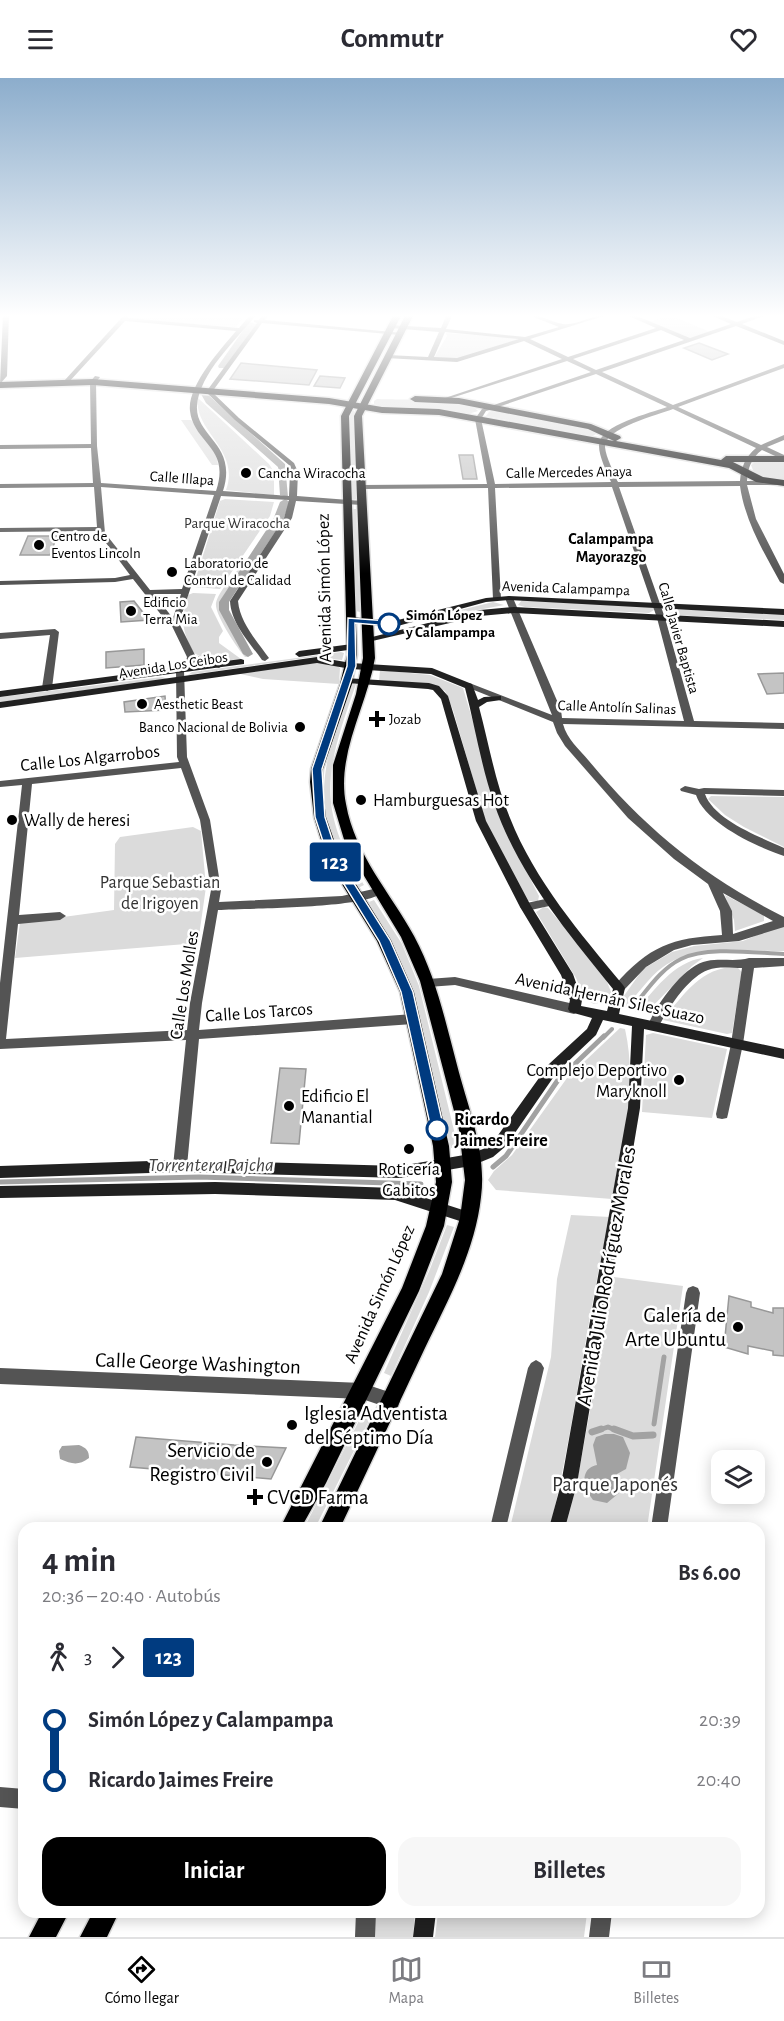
<!DOCTYPE html>
<html lang="es">
<meta charset="utf-8">
<style>
body{margin:0;font-family:"Alegreya Sans",sans-serif;background:#f7f7f7;color:#2b2b33;height:100vh;display:flex;flex-direction:column;font-size:22px;white-space:nowrap}
*{box-sizing:border-box;margin:0}
p{font-size:20px;color:#7c7c81}
.icon{flex:none;width:33px;height:33px;fill:none;stroke:currentColor;stroke-width:2;stroke-linecap:round;stroke-linejoin:round}
.map{position:relative;flex:1;overflow:hidden}
.sheet{position:absolute;left:18px;top:1444px;width:747px;height:396px;display:flex;flex-direction:column;background:#fff;border-radius:18px;box-shadow:0 3px 15px #0003}
.sheet>*{flex:none}
.badge{padding:0 12px;border-radius:4px;font-size:21px;line-height:39px}
.tools{position:absolute;left:711px;top:1372px;display:grid;gap:12px}
.tools a{display:grid;place-items:center;width:54px;height:54px;border-radius:12px;background:#fff;box-shadow:0 3px 15px #0003;font-size:30px}
.map>.badge{position:absolute;translate:-50% -50%;box-shadow:0 0 0 3px #fff}
.legs{display:flex;align-items:center;gap:9px;height:66px;padding:0 24px;font-size:20px}
.legs p{margin-inline-start:auto}
.overview{display:flex;align-items:center;justify-content:space-between;height:102px;padding:0 24px}
h1{font-size:33px;font-weight:700;line-height:45px}
.primary-button{display:flex;gap:12px;margin-top:auto;padding:12px 24px}
.primary-button a{flex:1;height:69px;border-radius:18px;background:#000;color:#fff;font-size:24px;font-weight:700;line-height:69px;text-align:center}
.primary-button a+a{background:#f7f7f7;color:#2b2b33}
ul{padding:0 24px;list-style:none}
li{display:flex;align-items:center;gap:21px;height:60px;font-size:22px}
li i{display:grid;place-items:center;width:9px;height:100%;margin:0 8px;background:currentColor}
li i::after{content:'';width:15px;height:15px;margin:-8px;border:4px solid;border-radius:50%;background:#fff}
li p{margin-inline-start:auto}
li:first-child i{background:linear-gradient(#0000 50%,currentColor 0)}
li:last-child i{background:linear-gradient(currentColor 50%,#0000 0)}
header{display:flex;justify-content:space-between;align-items:center;height:78px;padding:0 24px;background:#fff;font-size:27px;font-weight:700}
.tab-bar{display:flex;justify-content:space-around;align-items:center;height:84px;border-top:2px solid #e1e1e2;background:#fff;font-size:16px;color:#7c7c81}
.tab-bar a{display:grid;justify-items:center;gap:3px}
.tab-bar .on{color:#000}
.map>svg:first-child{display:block}
.green{fill:#dbdbdb}
.water{fill:#a2a2a2}
.lines{fill:none;stroke-linecap:round;stroke-linejoin:round}
.stream-far2{stroke:#a2a2a2;stroke-width:4}
.stream-far1{stroke:#a2a2a2;stroke-width:5}
.stream{stroke:#a2a2a2;stroke-width:7}
.canal{fill:#a2a2a2;fill-rule:evenodd}
.building{fill:#c4c4c4;stroke:#989898;stroke-width:1.5}
.primary-casing{stroke:#dbdbdb;stroke-width:3}
.highway-casing{stroke:#dbdbdb;stroke-width:3}
.street{fill:#545454;fill-rule:evenodd}
.secondary{fill:#212121;fill-rule:evenodd}
.primary{fill:#000;fill-rule:evenodd}
.highway{fill:#000;fill-rule:evenodd}
.line-1{fill:#003b80;stroke:#fff;stroke-width:1.5}
.poi-dot{fill:#000;stroke:#fff;stroke-width:2}
.stop-1-dot{fill:#fff;stroke:#003b80;stroke-width:3}
.labels{text-anchor:middle;stroke-width:5;stroke-linejoin:round;paint-order:stroke}
.far-street-label{font-size:15px;fill:#000;stroke:#fff}
.far-poi-label{font-size:15px;fill:#000;stroke:#fff;text-anchor:start}
.far-park-label{font-size:15px;fill:#323232;stroke:#fff}
.far-stop-label{font-size:15px;font-weight:bold;fill:#000;stroke:#fff;text-anchor:start}
.far-neighbourhood-label{font-size:16px;font-weight:bold;fill:#000;stroke:#fff}
.street-label{font-size:18px;fill:#000;stroke:#fff}
.poi-label{font-size:18px;fill:#000;stroke:#fff;text-anchor:start}
.park-label{font-size:18px;fill:#323232;stroke:#fff}
.stop-label{font-size:18px;font-weight:bold;fill:#000;stroke:#fff;text-anchor:start}
.water-label{font-size:20px;font-style:italic;fill:#434343;stroke:#fff}
.near-street-label{font-size:21px;fill:#000;stroke:#fff}
.near-poi-label{font-size:21px;fill:#000;stroke:#fff;text-anchor:end}
.near-park-label{font-size:21px;fill:#323232;stroke:#fff}
</style>
<header><svg class="icon" aria-label="menu" viewBox="0 0 24 24"><path d="M4 6h16M4 12h16M4 18h16"/></svg>Commutr<svg class="icon" aria-label="heart" viewBox="0 0 24 24"><path d="M12 20l-8-8c-3-5 5-10 8-4 3-6 11-1 8 4z"/></svg></header>
<div class="map">
<svg width="784" height="1859" viewBox="0 0 784 1859">
<rect width="100%" height="100%" fill="#fff"/>
<path class="green" d="M131,236H245V237L236,249H233L131,241L129,238Z
M670,237L710,254L690,260L649,244Z
M446,255L518,260L520,261L457,281L434,280L447,258Z
M198,320L269,386L274,394V417L226,412C241,372 193,353 198,320Z
M377,321C396,322 469,320 478,333L468,336L442,332L383,330L374,326V323Z
M351,333H354L356,421L354,422L352,421L349,338Z
M498,333L589,350L596,356L591,359L486,338L489,334Z
M181,342H191C202,354 217,370 218,387H212Z
M757,383H784V403L768,402L754,395L751,387Z
M225,421L274,424L270,438L220,511L194,509V506L220,423Z
M353,431H356L360,534L356,533Z
M242,486H244L222,520L220,530L248,579H245C238,571 214,536 216,525C219,512 235,497 242,486Z
M193,515L216,516L211,529L223,553L219,559V565L241,581L211,584L194,575C181,552 181,542 188,517Z
M522,522L654,529V532L649,535L525,529L518,527Z
M493,524L504,527L404,546Z
M669,531L784,536V542L671,537L667,534Z
M341,574L344,575L342,582L312,579L188,597L192,594Z
M316,585L337,587L340,590L339,606L263,601L236,595Z
M380,592L430,597L463,610L505,751L539,818L538,823H527L485,742L453,632L445,613L429,605L379,603Z
M162,599L168,601L0,624V619Z
M351,605L356,606C327,689 314,728 364,807L358,810C305,731 323,687 351,605Z
M711,718L784,719V769L744,749L725,737L708,721Z
M193,749L201,753L206,809L198,865L15,880L20,845L114,832L115,766L120,759Z
M725,817L764,837V843L735,853L734,842Z
M374,822L402,866L419,908L458,1069L451,1070L412,909L396,870L369,824Z
M544,829L548,830L604,896L613,919L610,923L594,926L586,922L576,900L536,834Z
M777,849H784V873C745,873 695,865 663,889C649,899 637,917 625,930L620,926L621,922L643,891L672,874L694,868L743,863Z
M703,880L692,888L647,934H635C654,913 673,884 703,880Z
M737,889L742,894L732,955L727,956L663,942C683,917 702,888 737,889Z
M620,950L625,951C638,1008 622,1065 612,1121L496,1112L488,1102L494,1093L512,1077L567,1000Z
M653,955L727,971L712,1040L642,1034L646,957Z
M571,1137L610,1139C586,1242 575,1347 550,1450H510L551,1279L557,1201Z
M447,1147L454,1149L429,1214L391,1298L384,1295L430,1191Z
M614,1199L683,1208L647,1450H565L576,1410Z
M366,1329L374,1333L315,1450H304Z
M373,1835H415L413,1859H372Z
M438,1835V1834L587,1835L584,1859H435Z"/>
<path class="water" d="M605,1356H614L623,1359L630,1375L626,1391L617,1396L620,1408L619,1415L607,1425L593,1422L584,1409C584,1397 585,1390 597,1387L593,1367L596,1359Z
M79,1367C86,1370 89,1372 89,1380C78,1388 72,1386 60,1381L59,1373L62,1368Z"/>
<g class="lines">
<path class="stream-far2" d="M631,931C646,914 660,891 681,881C707,868 755,875 784,876
M603,960L612,951"/>
<path class="stream-far1" d="M493,1089L506,1078L558,1002L604,958
M0,1104L199,1099L421,1106
M654,1346L664,1279
M596,1353L608,1349L618,1353"/>
<path class="stream" d="M614,1351L633,1358L653,1357
M592,1354L601,1351"/>
<path class="canal" d="M249,244L256,246L225,290H219L218,288Z
M205,314L285,386L288,419L280,417L278,389L206,325L201,316Z
M285,421L290,424L283,442L229,524V532L253,576L248,579L243,576L219,532V524L273,442L280,424Z"/>
</g>
<path class="building" d="M699,265L728,276L712,282L684,270Z
M241,285L317,292L309,307L230,301Z
M320,298L345,300L340,310L314,308Z
M459,377H473L477,401H463Z
M28,458H57L50,477H20Z
M134,523L149,542L121,544L120,524Z
M144,571V587L106,590V574Z
M784,595V615L767,616L758,596Z
M165,618L166,632L125,634L124,624Z
M280,990L306,991L299,1066L271,1065Z
M729,1218L751,1224V1229L773,1235V1230H784V1278L773,1277V1273L748,1268V1276L724,1269Z
M136,1359L234,1367L286,1370L271,1401L130,1389Z"/>
<g class="lines">
<g class="primary-casing">
<path id="primary" d="M394,236H402L349,338L357,577L352,606L323,691L322,704L326,739L341,782L391,862L414,914L449,1068L452,1104L444,1148L419,1213L326,1405L301,1450H280L402,1210L426,1148L436,1104L433,1068L400,914L377,863L327,782L314,739L310,704L311,691L340,606L347,577L341,338Z
M406,236H414L362,338L375,580C367,628 336,676 346,726C355,777 390,814 414,858C436,899 445,942 457,987C468,1030 487,1074 481,1119C475,1174 447,1224 424,1272C396,1332 368,1391 340,1450H319L442,1196L460,1140L465,1102L459,1052L420,903L401,859L346,768L333,725V687L356,616L363,580L354,338Z
M42,1834H69L56,1859H29Z
M93,1834H119L107,1859H80Z"/>
</g>
<g class="highway-casing">
<path id="highway" d="M93,301L329,320L382,329L439,331L614,363L588,351L459,326L415,324L410,321L415,318L459,320L591,346L620,358L621,360L616,363L721,382L726,378H784V384H733L763,399L784,402V408L756,404L729,390L439,337L382,335L329,326L93,307L0,310V304Z"/>
</g>
<path class="street" d="M3,236H9L7,298L0,306Z
M125,236H129L128,240L239,250L251,236H257C238,260 199,295 197,328C195,359 238,366 223,413L289,418L290,394L289,387L235,342L206,314L257,245L254,244V242H259L263,236H269L265,242L403,255L400,257L262,245L212,314L239,340L294,385L298,394L297,418L362,423L366,425L362,427L296,423L292,440L238,523C240,545 257,563 269,580L265,583L262,582C249,564 231,545 230,523L284,440L289,422L221,418L179,545L195,577L223,587L219,590L195,583L193,587L184,593L187,679L210,742L221,812L219,824L342,818L378,810L383,814C367,831 247,830 218,832L202,925L199,952L413,936L417,938L419,941L417,944L413,946L199,961L187,1088L185,1092L180,1094L175,1092L173,1088L186,962L0,971V905L22,707L0,709V703L179,684L177,679L176,592L186,584L187,579L171,546L166,543L133,501L115,504L0,507V503L115,500L130,497L97,453L0,454V450L97,449L94,409L0,410V406L93,405L91,370L0,371V367L91,366L90,304L95,298L100,299L96,304L97,368L101,405L216,413C231,369 194,366 190,333C187,308 221,271 236,253L125,243L68,305H64V303ZM101,409L214,417L182,511L150,512L105,455ZM154,516H181L173,540L172,539ZM181,690L200,742L211,812L190,925L187,952L6,961L18,846L60,842L66,838L60,834L19,837L32,706Z
M447,236H453L446,251L525,259L559,249L526,236C540,236 550,244 563,246C575,248 595,236 610,236L530,261L568,279L656,250L624,236H632L690,260L731,246L708,236H716L737,244L760,236H769L742,246L784,263V267L736,248L602,294L673,327L784,286V290L678,329L761,367L784,357V362L767,369L784,377V382L762,372C751,380 748,390 747,403H776L780,405L776,407H747L756,441L784,496V506L780,504C763,473 745,443 740,408L619,409L665,540L694,643L784,645V651L563,646C567,661 579,671 589,683C645,751 705,799 784,839V849L739,863L692,867L674,872L646,889L623,913H615L613,910L615,907C649,868 672,860 722,857L720,833L708,806L674,781L628,740L565,668L557,655L553,644L464,608L469,605L472,606L552,637L505,520L509,518L513,520L561,632L562,640L684,643L657,540L612,409L495,410L501,521L497,523L493,521L488,410L362,411L358,409L362,407L487,406L475,341L482,331L591,294L567,283L442,323V321L562,281L524,263L457,284L386,280L388,277L428,279L439,254L391,250L389,247L441,250ZM661,252L684,262L596,292L573,281ZM445,254L519,261L457,280L434,279ZM596,296L667,329C651,335 598,347 599,368C599,379 607,394 611,404L495,406L481,341L486,333ZM673,331L756,370C745,379 741,390 740,403L618,404C614,394 606,380 605,369C604,350 658,337 673,331ZM723,815L773,843L733,856L732,833Z
M55,551L59,554L52,610L47,613L42,610L50,557L0,561V555Z
M685,708L699,711L704,710L784,712V718L705,716C714,742 760,759 784,770V778C757,769 705,745 696,717L681,713L680,711Z
M550,820L554,821L556,824L554,827L526,833L520,829L522,826Z
M749,880H784V888L754,890L743,966L728,1036L727,1040L722,1041L717,1040L716,1036L731,966L742,890C732,890 718,888 708,892C688,899 667,932 658,950H650L648,947C656,927 684,887 707,883C721,880 736,884 749,880Z
M455,899L574,926L578,928L580,931L578,934L574,936L455,907L428,909L422,905L428,901Z
M693,1208L698,1210L700,1215L667,1450H651L686,1215L688,1210Z
M536,1282L541,1285L544,1290L506,1450H490L528,1290L531,1285Z
M0,1290L362,1305L398,1317L400,1323L398,1329L392,1331L362,1321L0,1306Z
M0,1709L24,1711V1731L0,1729Z
M356,1834H376L375,1859H355Z
M592,1834H612L609,1859H589Z"/>
<path class="secondary" d="M509,518L784,531V537L509,522L486,524L394,549L351,545L347,542L351,539L394,543L486,520Z
M514,529L784,543V549L514,535L480,538L368,564L364,561L480,532Z
M352,566L356,569L355,571L299,579L295,576L299,573Z
M317,579L351,585L432,590L472,606L478,622L484,619L501,618V622L487,624L479,629C489,666 495,704 510,740C535,803 580,855 623,907L625,910L619,936L784,971V981L644,951L640,1030L577,1406L565,1450H549L561,1406L628,1030L632,948L603,942L596,957L557,994L506,1068L493,1079L471,1088L400,1100L180,1094L0,1100V1088L180,1082L400,1088L470,1076L483,1071L496,1060L549,986L587,951L592,940L570,934L568,931L570,922L561,897L520,829L476,743L441,621L433,612L428,611L347,605L342,602L344,600L429,605L439,608L448,618L486,743L531,828L573,896L582,922L581,928L607,933L613,911C567,854 518,796 494,725C481,688 475,648 465,610L431,596L351,591L317,585L0,630V624Z
M241,581L244,582V586L0,619V613Z
M215,1104L395,1110L469,1134L474,1136L476,1140L474,1144L469,1146L395,1122L215,1116L0,1120V1108Z
M416,1834H436L433,1859H413Z"/>
<use href="#primary" class="primary"/>
<use href="#highway" class="highway"/>
</g>
<linearGradient id="sky" x2="0" y2="1"><stop stop-color="#8cadcc"/><stop offset="0.48" stop-color="#fff"/><stop offset="1" stop-color="#fff" stop-opacity="0"/></linearGradient>
<rect width="784" height="496" fill="url(#sky)"/>
<path class="line-1" d="M348,540L389,543L393,546L389,548L355,545L356,588L322,691L325,739L339,782L390,862L413,914L444,1051L437,1056L431,1051L401,914L379,863L329,782L315,739L312,691L347,588Z"/>
<g class="poi-dot">
<circle cx="246" cy="395" r="6"/>
<circle cx="39" cy="467" r="6"/>
<circle cx="172" cy="494" r="6"/>
<circle cx="131" cy="533" r="6"/>
<circle cx="142" cy="626" r="6"/>
<path d="M374 632h6v6h6v6h-6v6h-6v-6h-6v-6h6z"/>
<circle cx="300" cy="649" r="6"/>
<circle cx="361" cy="722" r="6"/>
<circle cx="12" cy="742" r="6"/>
<circle cx="679" cy="1002" r="6"/>
<circle cx="289" cy="1028" r="6"/>
<circle cx="409" cy="1071" r="6"/>
<circle cx="738" cy="1249" r="6"/>
<circle cx="292" cy="1347" r="6"/>
<circle cx="267" cy="1384" r="6"/>
<path d="M252 1410h6v6h6v6h-6v6h-6v-6h-6v-6h6z"/>
</g>
<g class="stop-1-dot">
<circle cx="389" cy="546" r="10"/>
<circle cx="437" cy="1051" r="10"/>
</g>
<g class="labels">
<g class="far-street-label">
<text transform="translate(569 394) rotate(-1)" y="5">Calle Mercedes Anaya</text>
<text transform="translate(182 400) rotate(4)" y="5">Calle Illapa</text>
<text transform="translate(566 510) rotate(2)" y="5">Avenida Calampampa</text>
<text transform="translate(679 560) rotate(74)" y="5">Calle Javier Baptista</text>
<text transform="translate(173 587) rotate(-9)" y="5">Avenida Los Ceibos</text>
<text transform="translate(617 629) rotate(2)" y="5">Calle Antolín Salinas</text>
</g>
<g class="far-poi-label">
<text x="258" y="400">Cancha Wiracocha</text>
<text x="51" y="463">Centro de<tspan x="51" dy="17">Eventos Lincoln</tspan></text>
<text x="184" y="490">Laboratorio de<tspan x="184" dy="17">Control de Calidad</tspan></text>
<text x="143" y="529">Edificio<tspan x="143" dy="17">Terra Mia</tspan></text>
<text x="154" y="631">Aesthetic Beast</text>
<text x="389" y="646">Jozab</text>
<text x="288" y="654" text-anchor="end">Banco Nacional de Bolivia</text>
</g>
<g class="far-park-label">
<text x="237" y="450">Parque Wiracocha</text>
</g>
<g class="far-stop-label">
<text x="406" y="542">Simón López<tspan x="406" dy="17">y Calampampa</tspan></text>
</g>
<g class="far-neighbourhood-label">
<text x="611" y="466">Calampampa<tspan x="611" dy="18">Mayorazgo</tspan></text>
</g>
<g class="street-label">
<text transform="translate(324 510) rotate(-91)" y="6">Avenida Simón López</text>
<text transform="translate(90 680) rotate(-6)" y="6">Calle Los Algarrobos</text>
<text transform="translate(184 907) rotate(-81)" y="6">Calle Los Molles</text>
<text transform="translate(610 920) rotate(12)" y="6">Avenida Hernán Siles Suazo</text>
<text transform="translate(259 934) rotate(-4)" y="6">Calle Los Tarcos</text>
<text transform="translate(379 1216) rotate(-66)" y="6">Avenida Simón López</text>
</g>
<g class="poi-label">
<text x="373" y="728">Hamburguesas Hot</text>
<text x="24" y="748">Wally de heresi</text>
<text x="667" y="998" text-anchor="end">Complejo Deportivo<tspan x="667" dy="21">Maryknoll</tspan></text>
<text x="301" y="1024">Edificio El<tspan x="301" dy="21">Manantial</tspan></text>
<text x="409" y="1097" text-anchor="middle">Roticería<tspan x="409" dy="21">Gabitos</tspan></text>
</g>
<g class="park-label">
<text x="160" y="810">Parque Sebastian<tspan x="160" dy="21">de Irigoyen</tspan></text>
</g>
<g class="stop-label">
<text x="454" y="1047">Ricardo<tspan x="454" dy="21">Jaimes Freire</tspan></text>
</g>
<g class="water-label">
<text x="211" y="1093">Torrentera Pajcha</text>
</g>
<g class="near-street-label">
<text transform="translate(606 1198) rotate(-80)" y="7">Avenida Julio Rodríguez Morales</text>
<text transform="translate(198 1285) rotate(2)" y="7">Calle George Washington</text>
</g>
<g class="near-poi-label">
<text x="726" y="1244">Galería de<tspan x="726" dy="24">Arte Ubuntu</tspan></text>
<text x="304" y="1342" text-anchor="start">Iglesia Adventista<tspan x="304" dy="24">del Séptimo Día</tspan></text>
<text x="255" y="1379">Servicio de<tspan x="255" dy="24">Registro Civil</tspan></text>
<text x="267" y="1426" text-anchor="start">CVCD Farma</text>
</g>
<g class="near-park-label">
<text x="615" y="1413">Parque Japonés</text>
</g>
</g>
</svg>
<div class="tools">
<a><svg class="icon" aria-label="layers" viewBox="0 0 24 24"><path d="M12 4l9 5-9 5-9-5zM3 14l9 5 9-5"/></svg></a>
</div>
<b class="badge" style="left:335px;top:784px;background:#003b80;color:#fff">123</b>
<section class="sheet">
<div class="overview"><div><h1>4 min</h1><p>20:36 – 20:40 · Autobús</p></div><b>Bs 6.00</b></div>
<div class="legs"><svg class="icon" aria-label="walk" viewBox="0 0 24 24"><circle cx="13" cy="4" r="2"/><path d="M13 8l-2 6 4 7M11 14l-3 7M7 12l3-4h3l4 4"/></svg>3<svg class="icon" aria-label="forward" viewBox="0 0 24 24"><path d="M9 5l7 7-7 7"/></svg><b class="badge" style="background:#003b80;color:#fff">123</b></div>
<ul>
<li><i style="color:#003b80"></i><b>Simón López y Calampampa</b><p>20:39</p></li>
<li><i style="color:#003b80"></i><b>Ricardo Jaimes Freire</b><p>20:40</p></li>
</ul>
<div class="primary-button"><a>Iniciar</a><a>Billetes</a></div>
</section>
</div>
<nav class="tab-bar">
<a class="on"><svg class="icon" aria-label="directions" viewBox="0 0 24 24"><path d="M12 3l9 9-9 9-9-9zM9 14v-3h6M13 9l2 2-2 2"/></svg>Cómo llegar</a>
<a><svg class="icon" aria-label="map" viewBox="0 0 24 24"><path d="M3 6l6-2 6 2 6-2v14l-6 2-6-2-6 2zM9 4v14M15 6v14"/></svg>Mapa</a>
<a><svg class="icon" aria-label="tickets" viewBox="0 0 24 24"><path d="M3 7h18v10H3zM15 7v10"/></svg>Billetes</a>
</nav>
